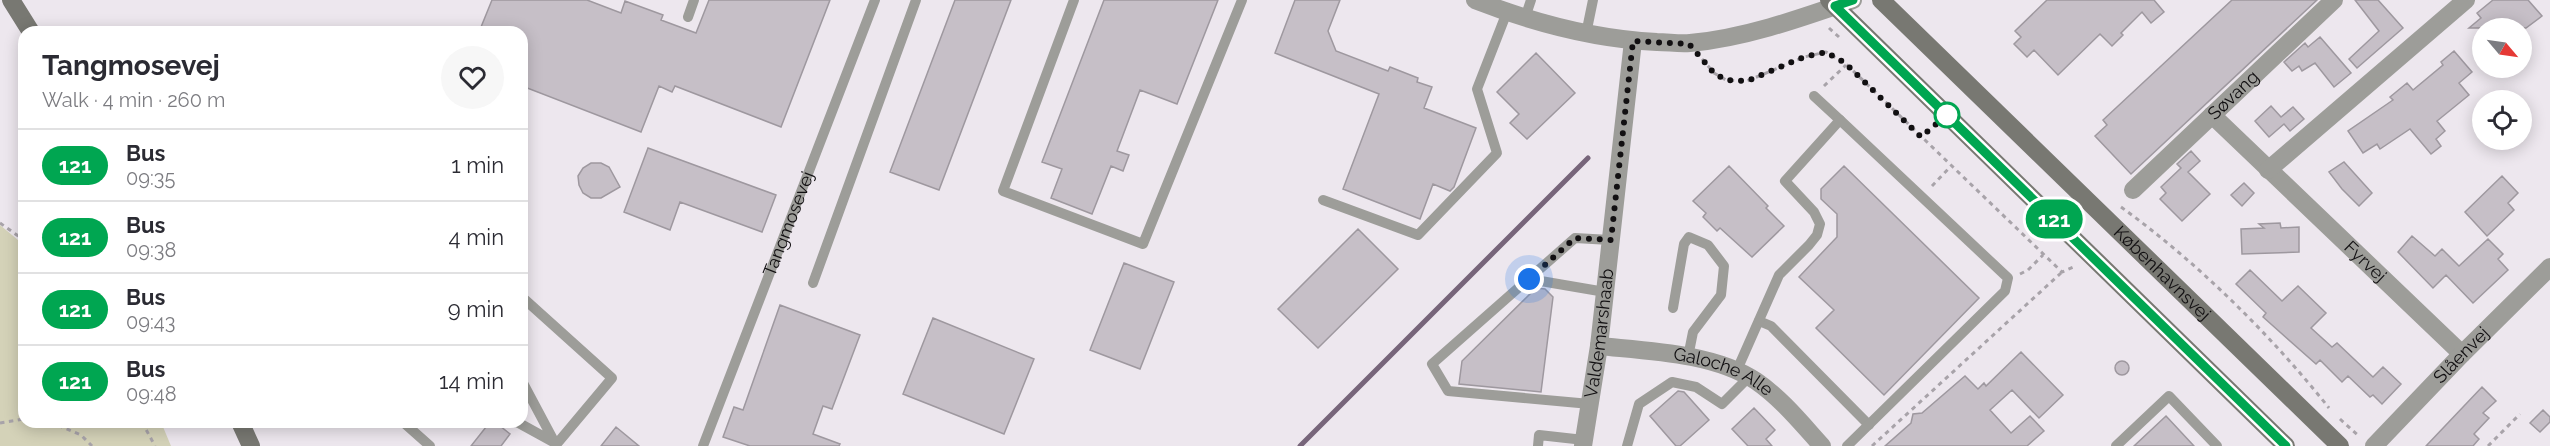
<!DOCTYPE html>
<meta charset="utf-8">
<style>
body{margin:0;font-family:Raleway,sans-serif;background:#f7f7f7;color:#2b2b33;height:100vh;display:flex;flex-direction:column;font-size:22px;white-space:nowrap}
*{box-sizing:border-box;margin:0}
p{font-size:20px;color:#7c7c81}
.icon{flex:none;width:33px;height:33px;fill:none;stroke:currentColor;stroke-width:2;stroke-linecap:round;stroke-linejoin:round}
.map{position:relative;flex:1;overflow:hidden}
.sheet{position:absolute;left:18px;top:26px;width:510px;height:402px;display:flex;flex-direction:column;background:#fff;border-radius:18px;box-shadow:0 3px 15px #0003}
.sheet>*{flex:none}
.badge{padding:0 12px;border-radius:20px;font-size:21px;line-height:39px}
.needle{width:39px;rotate:119deg}
.controls{position:absolute;left:2472px;top:18px;display:grid;gap:12px}
.controls a{display:grid;place-items:center;width:60px;height:60px;border-radius:50%;background:#fff;box-shadow:0 3px 15px #0003;font-size:30px}
.you{position:absolute;width:30px;height:30px;margin:-15px;border:4px solid #fff;border-radius:50%;background:#1a73e8;box-shadow:0 0 0 9px #1a73e833}
.map>.badge{position:absolute;translate:-50% -50%;box-shadow:0 0 0 3px #fff}
.round{display:grid;place-items:center;flex:none;width:63px;height:63px;border-radius:32px;background:#f7f7f7}
.head{display:flex;align-items:center;justify-content:space-between;height:102px;padding:0 24px}
h1{font-size:28px;font-weight:700;line-height:45px}
ul{padding:0;list-style:none}
li{display:flex;align-items:center;gap:18px;height:72px;padding:0 24px;border-top:2px solid #e1e1e2}
li div{flex:1}
li b{display:block;font-size:22px}
li em{font-style:normal}
li .badge{min-width:66px;font-weight:700;text-align:center}
.map>svg:first-child{display:block}
.green{fill:#d4d2b8}
.lines{fill:none;stroke-linecap:round;stroke-linejoin:round}
.stream{stroke:#77657a;stroke-width:5}
.building{fill:#c6bfc7;stroke:#9e989f;stroke-width:1.5}
.path{stroke:#a8a3a9;stroke-width:3;stroke-dasharray:4.5 4.5;stroke-linecap:butt}
.lane{stroke:#9d9d99;stroke-width:10}
.street{stroke:#9d9d99;stroke-width:18}
.secondary{stroke:#787872;stroke-width:18}
.line-casing{stroke:#fff;stroke-width:14}
.line{stroke:#00a651;stroke-width:9}
.walk{stroke:#121012;stroke-width:6;stroke-dasharray:0 10.8}
.stop-dot{fill:#fff;stroke:#00a651;stroke-width:3}
.labels{text-anchor:middle;stroke-width:4.5;stroke-linejoin:round;paint-order:stroke}
.street-label{font-size:18px;fill:#121012;stroke:#ede7ee}
</style>
<div class="map">
<svg width="2550" height="446" viewBox="0 0 2550 446">
<rect width="100%" height="100%" fill="#ede7ee"/>
<path class="green" d="M0,225L24,245V422H161L171,446H0Z"/>
<g class="lines">
<path class="stream" d="M1300,446L1588,158"/>
</g>
<path class="building" d="M492,0H587L621,13L625,1L663,15L661,20L696,33L709,0H830L781,127L675,86L672,92L659,86L641,132L522,86V32H479Z
M955,0H1011L939,190L890,172Z
M1104,0H1218L1177,104L1140,90L1117,151L1129,155L1123,171L1111,166L1092,214L1051,198L1062,169L1042,162Z
M1295,0H1340L1328,31L1336,51L1388,71L1390,67L1418,78L1417,82L1432,87L1424,108L1476,128L1454,187L1450,191L1433,184L1420,219L1343,189L1379,94L1275,53Z
M2047,0H2154L2164,12L2151,23L2142,12L2121,33L2123,35L2112,46L2100,34L2058,75L2034,50L2027,57L2014,44L2021,37L2015,31Z
M2232,0H2317L2131,174L2095,136L2107,125L2103,120Z
M2355,0H2378L2403,28L2357,68L2349,59L2379,31Z
M2493,0H2528L2542,16L2526,28H2469L2481,18L2477,13Z
M2320,37L2351,73L2334,87L2315,63L2302,71L2299,66L2292,71L2284,62L2305,43L2308,47Z
M2454,51L2472,72L2459,83L2469,95L2437,121L2445,131L2436,139L2441,146L2431,154L2410,129L2380,149L2377,144L2363,153L2348,131L2393,100L2390,97L2407,83L2413,90L2443,65L2441,62Z
M1536,53L1575,93L1527,139L1510,123L1519,114L1497,92Z
M2271,106L2281,117L2293,107L2304,119L2290,131L2284,124L2269,137L2255,121Z
M648,148L776,195L762,232L680,202L670,230L624,212Z
M2191,151L2200,161L2188,172L2210,194L2182,221L2160,199L2166,193L2161,187L2181,168L2177,164Z
M2344,162L2372,193L2359,206L2342,189L2329,172Z
M591,163H601L609,167L620,187L601,198H591L583,193L579,185L578,176L583,168Z
M1729,166L1768,206L1766,208L1784,226L1752,257L1720,228L1717,231L1703,217L1706,213L1693,201Z
M1844,166L1979,298L1884,395L1816,328L1834,310L1799,277L1837,237V214L1821,199V189Z
M2502,176L2518,193L2508,203L2514,210L2487,236L2465,212Z
M2244,183L2254,193L2242,206L2231,195Z
M2280,223L2281,228L2299,227V252L2242,254L2241,229L2264,228L2259,224Z
M1358,229L1398,269L1318,348L1278,309Z
M2412,236L2435,256L2442,249L2459,266L2488,239L2503,254L2498,259L2508,270L2473,303L2446,275L2433,288L2398,252Z
M1124,263L1174,282L1140,369L1090,350Z
M2250,270L2282,301L2298,286L2326,313L2311,328L2332,347L2337,343L2373,377L2383,367L2401,384L2382,404L2373,395L2370,397L2348,376L2342,382L2320,360L2316,364L2263,317L2266,313L2236,284Z
M1536,288L1545,289L1553,297L1541,392L1459,384L1462,361Z
M780,305L860,335L832,409L823,406L813,434L840,444L839,446H750L723,437L734,407L743,410Z
M933,318L1034,359L1004,434L903,394Z
M2021,352L2063,395L2039,418L2012,390L1990,410L2011,433L2030,416L2044,431L2027,446H1885L1911,423L1913,414L1922,413L1965,376L1978,389L1984,383L1986,386Z
M2115 368a7 7 0 1 1 14 0a7 7 0 1 1-14 0Z
M2482,387L2496,401L2483,413L2489,418L2474,434L2479,439L2473,446H2426Z
M1678,391L1684,392L1709,420L1680,446H1676L1650,416Z
M1754,408L1775,430L1766,439L1772,446H1748L1732,429Z
M2543,410L2550,417V422L2540,432L2530,423Z
M2166,416L2194,446H2134Z
M490,422H495L510,434L501,446H471Z
M616,427L639,446H601Z"/>
<g class="lines">
<path class="path" d="M1829,28L1839,37
M1702,59L1714,73L1726,80L1747,81L1804,57L1826,52L1845,63L2062,272L2076,266
M1824,86L1846,65
M1932,186L1951,166
M2121,207C2197,262 2271,335 2329,408
M0,223L24,240
M2020,274L2028,270L2043,255
M2340,419L2360,437
M50,422L81,435L92,446
M142,422L155,446
M0,423L24,419
M1872,446L2061,273
M2488,446L2520,414"/>
<g class="lane">
<path d="M1074,0L1003,191L1143,244L1242,0"/>
<path d="M688,17L694,0"/>
<path d="M1525,18L1531,0"/>
<path d="M1586,34L1593,0"/>
<path d="M1814,96L1840,120"/>
<path d="M1323,200L1418,235L1497,153L1477,89L1507,12"/>
<path d="M1529,279L1605,292"/>
<path d="M813,283L916,0"/>
<path d="M522,297L612,378L555,446"/>
<path d="M1673,308L1684,244L1689,237L1708,245L1724,266L1721,295L1693,332L1688,357"/>
<path d="M1759,321L1771,326L1869,425"/>
<path d="M1737,370L1779,275L1809,245L1817,235L1820,224L1814,212L1785,181L1840,120L2008,278L2005,291L1847,446"/>
<path d="M1590,404L1448,391L1432,364L1575,238L1610,240"/>
<path d="M403,422L430,446"/>
<path d="M517,422L555,443L522,381"/>
<path id="s1" d="M703,446L875,0"/>
<path d="M1538,446L1539,435L1584,440"/>
<path d="M1627,446L1639,404L1672,382L1696,387L1722,404L1749,377"/>
<path d="M2116,446L2169,396L2217,446"/>
</g>
<g class="street">
<path d="M1475,0C1534,23 1594,39 1657,42C1668,42 1679,44 1690,43C1745,38 1801,18 1853,0"/>
<path id="s2" d="M2212,115L2462,354"/>
<path d="M2268,170L2466,0"/>
<path id="s3" d="M2133,190L2334,0"/>
<path id="s4" d="M1599,346C1648,351 1714,353 1756,381C1781,398 1802,424 1822,446"/>
<path id="s5" d="M1583,446L1599,346L1633,41"/>
<path id="s6" d="M2374,446L2462,354L2550,267"/>
</g>
<g class="secondary">
<path d="M11,0L31,32"/>
<path d="M1829,0L2286,446"/>
<path id="s7" d="M1881,0L2340,446"/>
<path d="M240,422L251,446"/>
</g>
</g>
<g class="lines">
<g class="line-casing">
<path id="line" d="M1853,0L1835,6L2286,446"/>
</g>
<use href="#line" class="line"/>
<path class="walk" d="M1529,279L1575,238L1611,240L1633,41L1689,44L1714,73L1726,80L1747,81L1804,57L1826,52L1845,63L1921,137L1947,115"/>
</g>
<circle class="stop-dot" cx="1947" cy="115" r="12"/>
<g class="labels">
<g class="street-label">
<text dy="6" stroke="none"><textPath href="#s3" startOffset="138">Søvang</textPath></text>
<text dy="6" stroke="none"><textPath href="#s1" startOffset="238">Tangmosevej</textPath></text>
<text dy="6" stroke="none"><textPath href="#s2" startOffset="212">Fyrvej</textPath></text>
<text dy="6" stroke="none"><textPath href="#s7" startOffset="392">Københavnsvej</textPath></text>
<text dy="6" stroke="none"><textPath href="#s5" startOffset="114">Valdemarshaab</textPath></text>
<text dy="6" stroke="none"><textPath href="#s6" startOffset="126">Slåenvej</textPath></text>
<text dy="6" stroke="none"><textPath href="#s4" startOffset="128">Galoche Alle</textPath></text>
</g>
</g>
</svg>
<div class="controls">
<a><svg class="needle" viewBox="-14 -14 28 28"><path d="M0-13l5 13h-10z" fill="#e53935"/><path d="M0 13l5-13h-10z" fill="#7c7c81"/></svg></a>
<a><svg class="icon" aria-label="locate" viewBox="0 0 24 24"><circle cx="12" cy="12" r="6"/><path d="M12 2v4M12 18v4M2 12h4M18 12h4"/></svg></a>
</div>
<div class="you" style="left:1529px;top:279px"></div>
<b class="badge" style="left:2054px;top:219px;background:#00a651;color:#fff">121</b>
<section class="sheet">
<div class="head"><div><h1>Tangmosevej</h1><p>Walk · 4 min · 260 m</p></div><a class="round"><svg class="icon" aria-label="heart" viewBox="0 0 24 24"><path d="M12 20l-8-8c-3-5 5-10 8-4 3-6 11-1 8 4z"/></svg></a></div>
<ul>
<li><span class="badge" style="background:#00a651;color:#fff">121</span><div><b>Bus</b><p>09:35</p></div><em>1 min</em></li>
<li><span class="badge" style="background:#00a651;color:#fff">121</span><div><b>Bus</b><p>09:38</p></div><em>4 min</em></li>
<li><span class="badge" style="background:#00a651;color:#fff">121</span><div><b>Bus</b><p>09:43</p></div><em>9 min</em></li>
<li><span class="badge" style="background:#00a651;color:#fff">121</span><div><b>Bus</b><p>09:48</p></div><em>14 min</em></li>
</ul>
</section>
</div>
